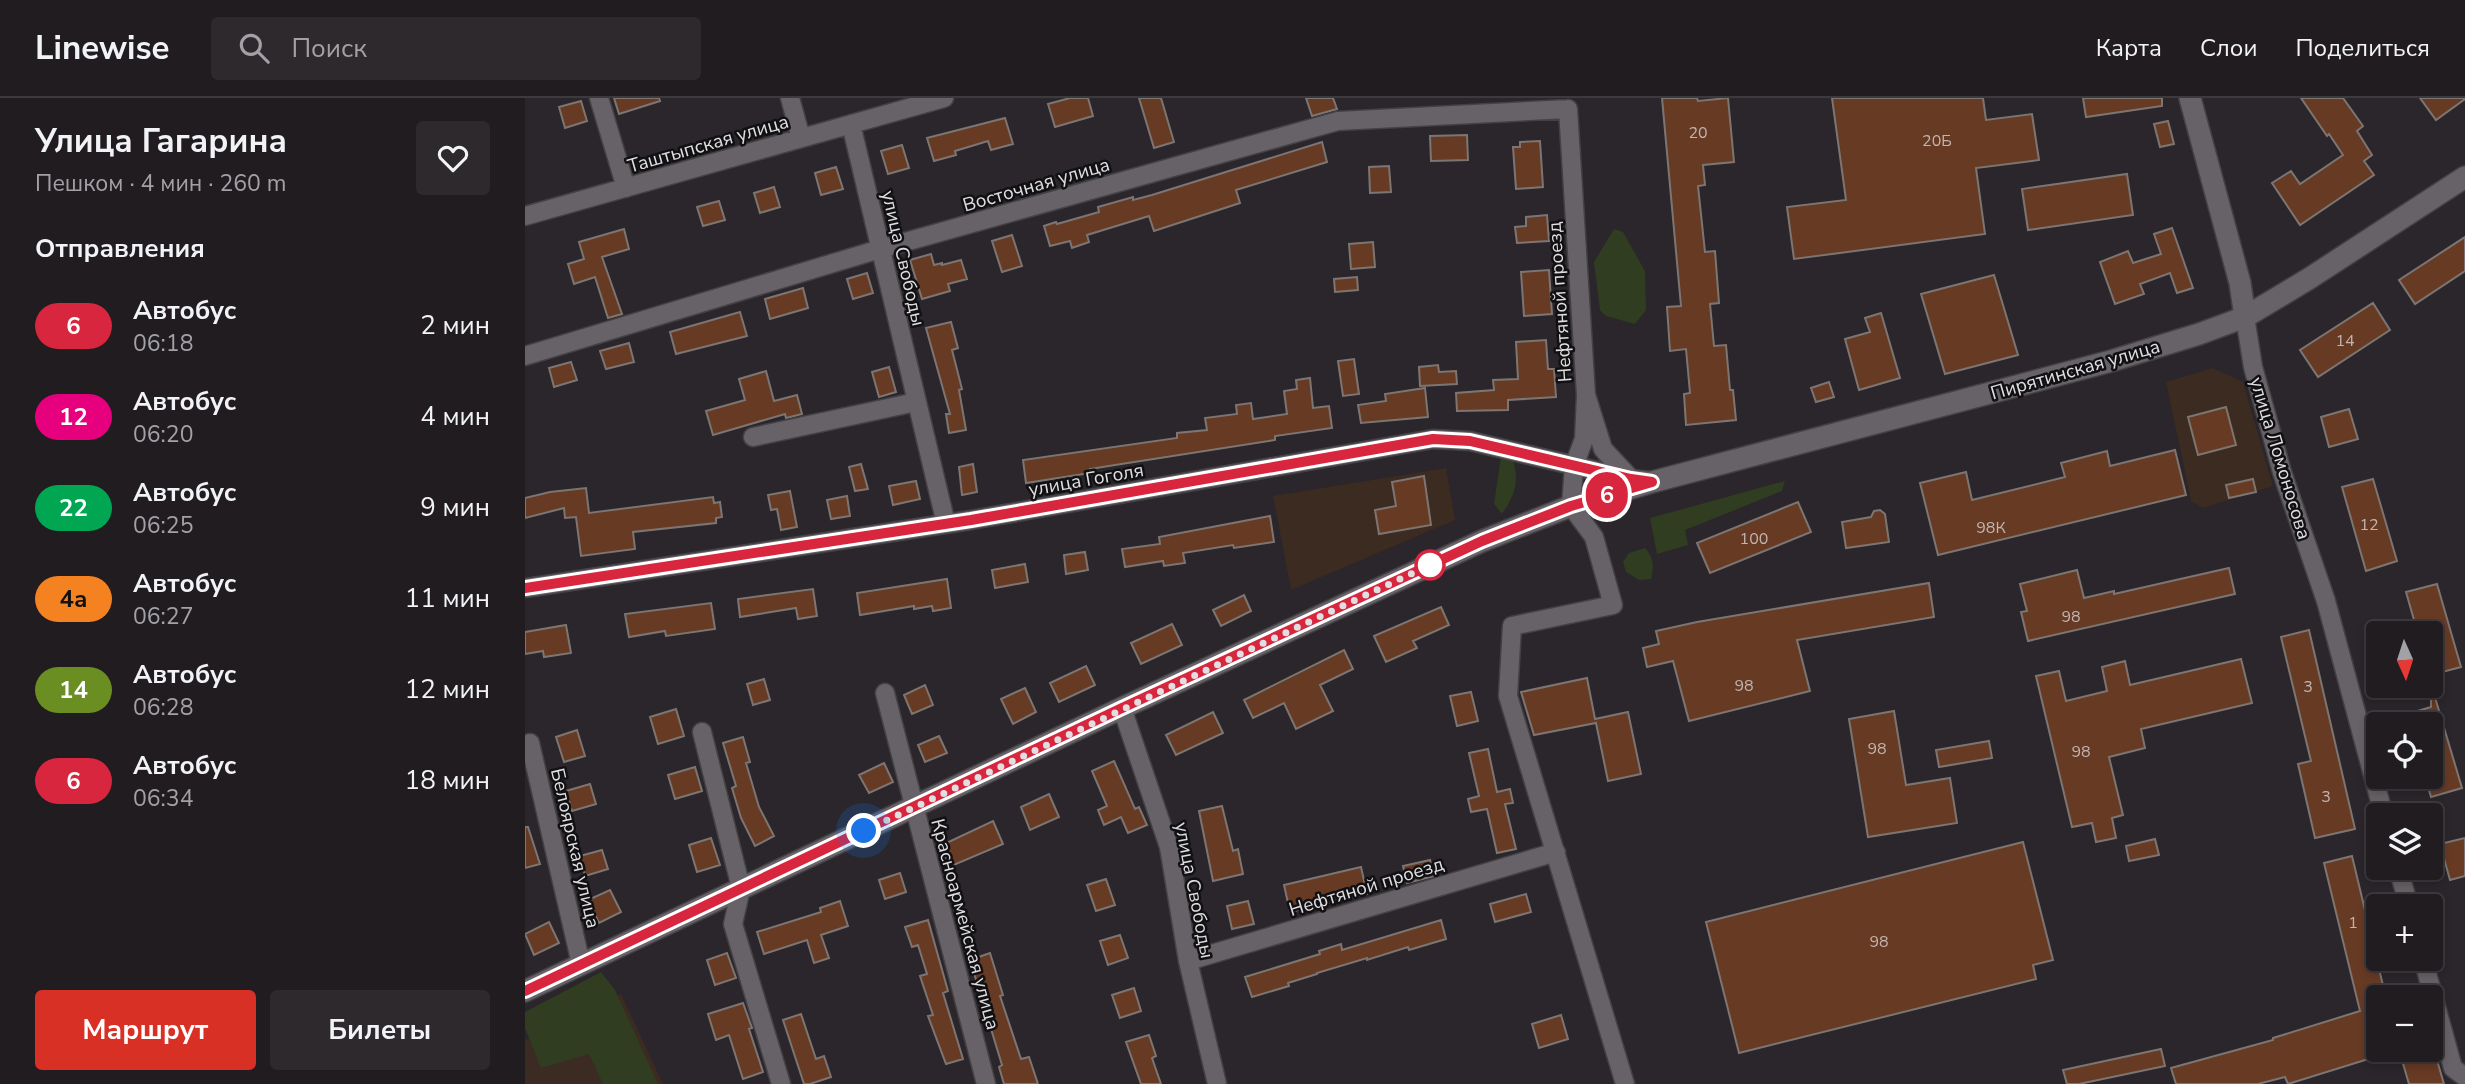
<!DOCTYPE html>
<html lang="ru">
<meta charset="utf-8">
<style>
body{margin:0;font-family:"Nunito Sans",sans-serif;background:#2d292d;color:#f1f3f6;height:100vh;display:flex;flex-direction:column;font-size:26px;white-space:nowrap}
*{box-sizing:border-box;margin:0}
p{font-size:23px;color:#a2a1a5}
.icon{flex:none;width:38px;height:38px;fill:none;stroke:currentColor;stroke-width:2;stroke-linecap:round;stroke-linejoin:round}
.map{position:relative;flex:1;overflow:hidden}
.drawer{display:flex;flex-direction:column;background:#201c20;width:525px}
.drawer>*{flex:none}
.badge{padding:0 14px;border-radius:23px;font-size:24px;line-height:46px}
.needle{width:46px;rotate:177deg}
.buttons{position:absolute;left:1841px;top:523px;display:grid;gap:14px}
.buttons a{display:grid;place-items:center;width:77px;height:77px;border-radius:7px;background:#201c20;box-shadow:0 4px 10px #0003,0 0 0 2px #3d3a3e;font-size:35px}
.you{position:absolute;width:35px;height:35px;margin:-18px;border:5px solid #fff;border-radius:50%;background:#1a73e8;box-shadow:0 0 0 10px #1a73e833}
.map>.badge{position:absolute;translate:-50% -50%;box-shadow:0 0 0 4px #fff}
h2{padding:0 35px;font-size:26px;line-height:63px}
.round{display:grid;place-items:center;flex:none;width:74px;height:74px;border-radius:7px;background:#2d292d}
.head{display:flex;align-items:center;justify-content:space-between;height:119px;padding:0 35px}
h1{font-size:33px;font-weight:700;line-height:52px}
.button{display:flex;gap:14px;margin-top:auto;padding:14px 35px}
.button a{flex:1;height:80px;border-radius:7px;background:#d93025;color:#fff;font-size:28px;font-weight:700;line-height:80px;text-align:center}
.button a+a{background:#2d292d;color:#f1f3f6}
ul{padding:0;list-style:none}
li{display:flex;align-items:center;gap:21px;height:91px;padding:0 35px}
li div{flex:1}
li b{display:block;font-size:26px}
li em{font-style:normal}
li .badge{min-width:77px;font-weight:700;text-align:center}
header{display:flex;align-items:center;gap:42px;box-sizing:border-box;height:98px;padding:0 35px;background:#201c20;border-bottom:2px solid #3d3a3e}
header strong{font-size:33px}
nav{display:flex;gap:38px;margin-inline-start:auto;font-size:24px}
.search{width:490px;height:63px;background:#2d292d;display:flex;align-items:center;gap:18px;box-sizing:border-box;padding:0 24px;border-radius:7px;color:#a2a1a5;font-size:26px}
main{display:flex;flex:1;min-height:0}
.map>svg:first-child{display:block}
.commercial{fill:#3b2b20}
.education{fill:#3c2b22}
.green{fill:#303d20}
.building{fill:#673a24;stroke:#7c7572;stroke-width:2}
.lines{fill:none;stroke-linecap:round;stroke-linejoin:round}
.street-casing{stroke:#434144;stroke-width:21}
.secondary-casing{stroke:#434144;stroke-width:24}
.street{stroke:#666267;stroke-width:18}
.secondary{stroke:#666267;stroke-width:21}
.line-casing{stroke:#fff;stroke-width:16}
.line{stroke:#d7263d;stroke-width:10}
.walk{stroke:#e0dee0;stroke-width:7;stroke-dasharray:0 12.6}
.stop-dot{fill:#fff;stroke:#d7263d;stroke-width:3.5}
.labels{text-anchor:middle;stroke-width:5;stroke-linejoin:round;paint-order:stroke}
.number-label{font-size:16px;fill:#c2b5b1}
.street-label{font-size:19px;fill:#e0dee0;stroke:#111012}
</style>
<header>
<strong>Linewise</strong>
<div class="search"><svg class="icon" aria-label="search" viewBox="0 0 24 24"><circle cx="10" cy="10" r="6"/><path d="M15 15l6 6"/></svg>Поиск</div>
<nav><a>Карта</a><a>Слои</a><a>Поделиться</a></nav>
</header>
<main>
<section class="drawer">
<div class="head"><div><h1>Улица Гагарина</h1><p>Пешком · 4 мин · 260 m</p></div><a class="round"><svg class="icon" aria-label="heart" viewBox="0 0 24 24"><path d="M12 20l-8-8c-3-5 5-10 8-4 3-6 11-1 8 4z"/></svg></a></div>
<h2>Отправления</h2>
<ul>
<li><span class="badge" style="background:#d7263d;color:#fff">6</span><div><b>Автобус</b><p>06:18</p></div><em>2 мин</em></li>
<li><span class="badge" style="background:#e6007e;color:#fff">12</span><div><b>Автобус</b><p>06:20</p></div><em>4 мин</em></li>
<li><span class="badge" style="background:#00a651;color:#fff">22</span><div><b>Автобус</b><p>06:25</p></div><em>9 мин</em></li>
<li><span class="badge" style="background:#f58220;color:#111">4а</span><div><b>Автобус</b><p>06:27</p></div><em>11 мин</em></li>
<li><span class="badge" style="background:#6b8e23;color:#fff">14</span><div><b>Автобус</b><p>06:28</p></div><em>12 мин</em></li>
<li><span class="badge" style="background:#d7263d;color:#fff">6</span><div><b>Автобус</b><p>06:34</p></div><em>18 мин</em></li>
</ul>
<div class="button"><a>Маршрут</a><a>Билеты</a></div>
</section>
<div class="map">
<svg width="1940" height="986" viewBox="0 0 1940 986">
<rect width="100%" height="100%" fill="#2a262b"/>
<path class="commercial" d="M1688,270L1718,284L1748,388L1678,410L1666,403L1641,284Z
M921,370L930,422L766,492L748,398Z"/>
<path class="education" d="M96,896L138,986H0V943Z"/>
<path class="green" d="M1089,131L1098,134L1120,173L1121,212L1110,226L1081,218L1075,212L1069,164Z
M976,359L988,363C995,384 989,398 977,416L969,406Z
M1260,383L1257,393L1160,432L1163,447L1132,456L1125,420Z
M1120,450C1129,460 1129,468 1126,481L1114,482L1101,474L1098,464L1104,455Z
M76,874L90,892L133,986H78L64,956L16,970L0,930V914Z"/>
<path class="building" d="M89,0H134L135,3L94,16Z
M545,0H563L568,18L530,29L523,6Z
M614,0H636L649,44L629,50Z
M781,0H808L812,11L787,18Z
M1137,0H1172L1173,3L1203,0L1209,64L1178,67L1180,87L1173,88L1180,154L1190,153L1194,205L1185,206L1189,248L1201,247L1205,292H1208L1211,322L1161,327L1159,296L1165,295L1161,251L1145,253L1142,209L1156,208Z
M1307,0H1458L1461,22L1507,16L1514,62L1451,70L1460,136L1269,161L1262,109L1321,102Z
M1558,0H1637V8L1561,19Z
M1776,0H1818L1838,28L1832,33L1847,57L1839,63L1849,77L1775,127L1747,85L1766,73L1775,86L1818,57L1804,36L1802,38Z
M1895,0H1940V1L1911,22Z
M56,3L62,23L40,30L34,9Z
M480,20L488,46L466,52L463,43L430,53L431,57L409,63L402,40Z
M1643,23L1649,46L1635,49L1629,26Z
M942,37L943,62L906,63L905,38Z
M1015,43L1018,89L991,91L988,49H995V44Z
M797,44L802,64L711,92L715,105L629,133L624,118L562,137L564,144L547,150L545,143L525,148L519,128L531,124L532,126L574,114L573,109L608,99V102L627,97Z
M377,47L384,70L363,76L356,53Z
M864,68L866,94L845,95L844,69Z
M311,69L318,91L296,97L290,75Z
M1602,76L1608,117L1503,132L1497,91Z
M249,89L255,109L235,115L229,95Z
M194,103L200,122L178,128L172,109Z
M1022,117L1024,143L992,145L990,129L1001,128V119Z
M1647,130L1668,190L1652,195L1645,175L1615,186L1619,196L1590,206L1575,164L1603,153L1608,165L1636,156L1629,136Z
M99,131L104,151L77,159L97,216L83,220L70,179L49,186L43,166L59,161L54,144Z
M487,137L497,168L477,174L467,143Z
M1940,139V173L1890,206L1874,182Z
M848,144L850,169L826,171L824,146Z
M406,156L409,167L417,165V167L436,162L442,181L423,186L425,193L397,201L385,162Z
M1024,172L1027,216L999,218L996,174Z
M342,175L348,195L328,201L322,181Z
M1469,177L1493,257L1420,276L1396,196Z
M832,179L833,192L810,194L809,181Z
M278,190L283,210L245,221L240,201Z
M1848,205L1865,232L1793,279L1775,252Z
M215,214L222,238L151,256L145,234Z
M1356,215L1375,280L1334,292L1320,241L1345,234L1340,220Z
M426,224L433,250L427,252L437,291L434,292L441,332L424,335L421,316H425L401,230Z
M1021,242L1023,271H1029L1031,299L983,302V312L932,313L931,295L969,292L968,282L993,281L991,244Z
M104,245L109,264L81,271L75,253Z
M829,261L834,296L818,298L813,263Z
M46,264L52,282L29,289L24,270Z
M913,267L914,274L931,273L932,286L895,288L894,269Z
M364,269L371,294L354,299L347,274Z
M241,273L249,303L272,297L277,316L261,320L260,316L188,337L181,313L220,302L214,281Z
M785,280L788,310L804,308L807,330L750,338V342L590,367L565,371V375L501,385L498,362L652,340V335L682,332L680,320L712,316L711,307L726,305L728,321L762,316L759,293L772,291L771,282Z
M1304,284L1309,299L1291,304L1286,290Z
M900,290L903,319L836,325L833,307L861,303L860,296Z
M1701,309L1711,347L1673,357L1663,319Z
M1824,311L1833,341L1804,349L1796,319Z
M1650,352L1661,397L1413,457L1395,385L1441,374L1447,402L1540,379L1536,365L1582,353L1585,368Z
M336,366L343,391L330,393L324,369Z
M448,366L452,394L437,397L434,369Z
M899,378L906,427L854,436L850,412L871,408L867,384Z
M1728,381L1731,394L1704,400L1701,387Z
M1848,381L1872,463L1841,473L1817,389Z
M391,383L395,401L368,407L364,388Z
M61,390L64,415L188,399L189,405L195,404L197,419L191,420V425L108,434L110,451L56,458L51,419L40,420L39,410L0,420V400L25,394Z
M265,393L272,429L256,432L252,411L246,412L243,397Z
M322,398L325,418L306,421L302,402Z
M1273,404L1286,434L1185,475L1172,445Z
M1355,412L1360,416L1364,444L1321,450L1317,424L1346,419L1349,413Z
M745,418L749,444L709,450L708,447L658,455L660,465L639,468L638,463L600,469L597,451L635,446L634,439Z
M560,454L563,472L541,476L539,457Z
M500,466L503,484L470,490L467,472Z
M1704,470L1710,496L1503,543L1496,514L1502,513L1495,486L1552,472L1559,500L1589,493V496Z
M422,481L426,510L408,513L407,508L389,511V508L335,517L332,495Z
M1404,485L1409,519L1272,542L1285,593L1164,623L1148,563L1122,569L1118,550L1134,546L1131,533L1172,524Z
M1912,486L1936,569L1906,577V536H1893L1881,494Z
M288,491L292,518L273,521L271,510L215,519L213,501Z
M719,497L726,513L696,528L688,512Z
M186,505L190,531L141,538L140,533L104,539L100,516Z
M916,509L924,527L888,543L892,550L861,564L849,538Z
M647,526L657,547L616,566L606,545Z
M41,527L46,555L19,559L18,553L0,556V534Z
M1784,532L1830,731L1790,740L1773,666L1786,663L1756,539Z
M819,552L828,571L795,587L808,613L771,631L759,605L728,620L719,602Z
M1716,561L1727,605L1616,631L1620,650L1584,659L1598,717L1587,720L1591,740L1571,744L1567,725L1547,729L1511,578L1534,573L1541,603L1582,593L1577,569L1600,563L1605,587Z
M561,568L570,587L534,604L525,585Z
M1062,580L1070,621L1103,614L1116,676L1083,683L1071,625L1009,637L996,594Z
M239,581L245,602L228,607L222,586Z
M400,587L408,607L387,616L379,597Z
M500,590L511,614L488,626L476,601Z
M946,594L953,623L932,628L925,598Z
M1906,596H1909L1937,690L1906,699L1900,679H1906V626H1859V623L1906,609Z
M151,611L159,638L133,646L125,619Z
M1369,613L1381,687L1425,680L1432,725L1343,739L1324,621Z
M688,614L698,635L651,657L641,637Z
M52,632L60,658L39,664L31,639Z
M414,638L422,655L400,664L393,647Z
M218,639L225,664L221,665L234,709L249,738L230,748L216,720L207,690L211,688L198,645Z
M1464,643L1467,660L1414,669L1411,652Z
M963,651L972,694L985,691L988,705L980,706L991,751L972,755L962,711L946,714L943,701L954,698L944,655Z
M589,663L610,711L614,709L622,727L603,735L596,719L579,727L573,712L582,708L567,673Z
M359,665L368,684L344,695L334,677Z
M170,669L177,693L150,701L143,677Z
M65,686L71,706L47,713L41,693Z
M524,696L534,719L505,732L496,709Z
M697,708L708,753L713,751L718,776L688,783L674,713Z
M468,723L478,746L424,769L415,748Z
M0,729H3L15,766L0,770Z
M186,740L195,767L172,774L164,747Z
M1940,740V778L1925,782L1915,746Z
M1630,741L1634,757L1604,763L1601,748Z
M1498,744L1528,862L1508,867L1511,881L1214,955L1181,824Z
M77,752L83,771L60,778L55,758Z
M1827,758L1861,900H1853V958L1763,986L1760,979L1733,986H1651L1646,970L1748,942V940L1835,913L1799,765Z
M905,762L909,778L882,785L878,768Z
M836,769L842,796L765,814L759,787Z
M375,775L381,794L360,801L354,782Z
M581,781L590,807L571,813L562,787Z
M85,792L96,814L74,825L63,802Z
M1001,796L1006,814L970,824L965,806Z
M315,803L323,828L296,837L304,860L289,865L282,842L239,856L232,834L296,814L295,810Z
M723,803L729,826L707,831L702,808Z
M403,822L423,893L418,895L438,961L421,966L403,918L408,917L395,878L402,876L393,847L387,849L380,829Z
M916,822L921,841L884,852L883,849L842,862V860L792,875V876L763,885L764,888L727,899L720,879L795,856L794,853L816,846L817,852Z
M24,824L34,845L9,857L0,836Z
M595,837L603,860L583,867L575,843Z
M202,855L211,880L190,887L182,862Z
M465,855L478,897L475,898L496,961L504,959L513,986H479L474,969L477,967L445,862Z
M609,890L616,913L595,920L587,897Z
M218,905L227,930L224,931L238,974L218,981L204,937L191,942L183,916Z
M276,916L291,961L299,958L306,979L285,986H279L258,922Z
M1036,917L1043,941L1014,950L1007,926Z
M624,937L631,958L627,960L636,986H616L601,944Z
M1636,951L1640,968L1554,986H1542L1538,972Z
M1874,952H1909L1919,986H1884Z"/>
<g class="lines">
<g class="street-casing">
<path id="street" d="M74,0L101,90
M265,0L276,40
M1043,11L1061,297L1078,351L1106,381
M326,26L421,426
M0,118L419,0
M1720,219L1728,269L1757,374L1801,503L1859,718
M0,258L355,151L813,23L1043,11
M1061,297L1059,341L1049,368L1046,408L1069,439L1088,507L987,528L983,598L1100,986
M228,339L391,304
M0,490L446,422L908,341L945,343L1106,381L1124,383
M360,595L461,986
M597,610L644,749L663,863L692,986
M177,634L216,790L208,826L256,986
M5,645L56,866
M1873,770L1884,808
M1898,861L1928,970L1940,979
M663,863L1031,754"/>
</g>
<g class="secondary-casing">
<path id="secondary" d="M1665,0L1715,185L1720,219
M0,893L597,610L957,443L1046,408L1127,384L1586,263L1674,236L1720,219L1785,180L1940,79"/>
</g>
<use href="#street" class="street"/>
<use href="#secondary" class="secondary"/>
</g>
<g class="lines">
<g class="line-casing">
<path id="line" d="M0,490L446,422L908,341L945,343L1106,381L1127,384L1046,408L957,443L597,610L0,893"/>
</g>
<use href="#line" class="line"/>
<path class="walk" d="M339,733L909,465L905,467"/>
</g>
<circle class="stop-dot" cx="905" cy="467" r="14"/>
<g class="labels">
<g class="number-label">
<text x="1173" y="40">20</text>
<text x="1412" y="48">20Б</text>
<text x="1820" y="248">14</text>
<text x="1844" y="432">12</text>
<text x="1466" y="435">98К</text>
<text x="1229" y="446">100</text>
<text x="1546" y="524">98</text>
<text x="1219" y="593">98</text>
<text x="1783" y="594">3</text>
<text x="1352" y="656">98</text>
<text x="1556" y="659">98</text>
<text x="1801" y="704">3</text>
<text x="1828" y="830">1</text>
<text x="1354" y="849">98</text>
</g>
<g class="street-label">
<text transform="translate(183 45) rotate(-16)" y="7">Таштыпская улица</text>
<text transform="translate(511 86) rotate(-16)" y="7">Восточная улица</text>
<text transform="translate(379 160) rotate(77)" y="7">улица Свободы</text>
<text transform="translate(1034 204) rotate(-94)" y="7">Нефтяной проезд</text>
<text transform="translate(1550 271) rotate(-16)" y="7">Пирятинская улица</text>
<text transform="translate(1756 360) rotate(73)" y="7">улица Ломоносова</text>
<text transform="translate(561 381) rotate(-10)" y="7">улица Гоголя</text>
<text transform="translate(51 750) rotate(77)" y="7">Белоярская улица</text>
<text transform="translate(841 788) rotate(-17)" y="7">Нефтяной проезд</text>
<text transform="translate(670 792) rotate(79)" y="7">улица Свободы</text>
<text transform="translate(441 826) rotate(75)" y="7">Красноармейская улица</text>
</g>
</g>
</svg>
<div class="buttons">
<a><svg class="needle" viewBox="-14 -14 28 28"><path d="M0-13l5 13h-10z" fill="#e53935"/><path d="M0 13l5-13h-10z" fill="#a2a1a5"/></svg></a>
<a><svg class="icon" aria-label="locate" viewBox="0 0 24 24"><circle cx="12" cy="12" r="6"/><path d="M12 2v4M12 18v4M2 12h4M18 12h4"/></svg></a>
<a><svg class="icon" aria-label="layers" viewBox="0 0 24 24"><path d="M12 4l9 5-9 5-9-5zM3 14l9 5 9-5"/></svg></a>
<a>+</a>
<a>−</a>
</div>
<div class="you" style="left:339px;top:733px"></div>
<b class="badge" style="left:1082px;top:397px;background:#d7263d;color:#fff">6</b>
</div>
</main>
